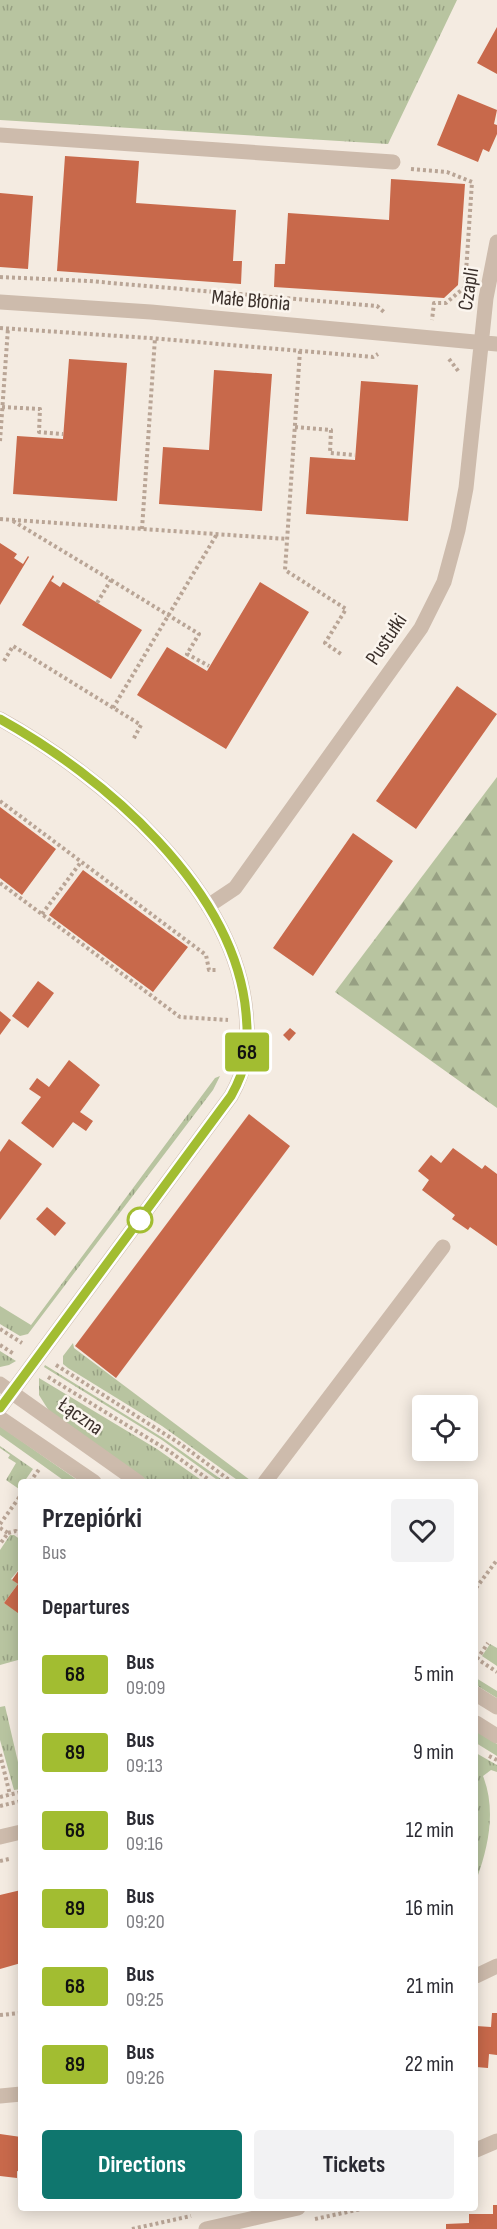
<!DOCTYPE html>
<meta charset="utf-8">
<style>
body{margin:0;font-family:"Sofia Sans Condensed",sans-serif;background:#f2f2f3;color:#2b2b33;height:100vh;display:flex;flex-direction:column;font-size:22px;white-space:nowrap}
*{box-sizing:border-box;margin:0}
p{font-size:20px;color:#7c7c81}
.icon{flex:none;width:33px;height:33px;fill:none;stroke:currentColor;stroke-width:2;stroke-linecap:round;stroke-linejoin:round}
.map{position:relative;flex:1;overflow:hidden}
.details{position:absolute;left:18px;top:1479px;width:460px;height:732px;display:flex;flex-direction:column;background:#fff;border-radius:6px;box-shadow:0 3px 15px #0003}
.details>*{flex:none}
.badge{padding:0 12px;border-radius:4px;font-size:21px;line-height:39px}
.fabs{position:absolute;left:412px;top:1395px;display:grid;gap:12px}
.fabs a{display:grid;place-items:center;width:66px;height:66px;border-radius:6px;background:#fff;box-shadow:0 3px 15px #0003;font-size:30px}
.map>.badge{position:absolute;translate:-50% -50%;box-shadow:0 0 0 3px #fff}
h2{padding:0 24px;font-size:22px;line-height:54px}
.round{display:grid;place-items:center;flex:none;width:63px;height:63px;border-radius:6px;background:#f2f2f3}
.headline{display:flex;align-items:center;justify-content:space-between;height:102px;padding:0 24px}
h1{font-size:28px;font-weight:700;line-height:45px}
.button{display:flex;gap:12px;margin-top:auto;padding:12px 24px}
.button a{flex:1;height:69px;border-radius:6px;background:#0f766e;color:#fff;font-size:24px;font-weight:700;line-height:69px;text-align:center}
.button a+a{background:#f2f2f3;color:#2b2b33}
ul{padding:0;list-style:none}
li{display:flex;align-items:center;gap:18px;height:78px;padding:0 24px}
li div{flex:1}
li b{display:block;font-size:22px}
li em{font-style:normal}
li .badge{min-width:66px;font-weight:700;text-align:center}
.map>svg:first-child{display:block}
.grass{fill:url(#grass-tufts)}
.forest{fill:url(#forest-firs)}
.building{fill:#c8694b}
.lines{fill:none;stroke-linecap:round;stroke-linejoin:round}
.path{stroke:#b9a596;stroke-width:4;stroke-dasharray:3 3;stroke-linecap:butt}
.minor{stroke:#cdbbac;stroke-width:15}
.line-casing{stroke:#fff;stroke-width:14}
.line{stroke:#a2bd31;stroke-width:9}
.stop-dot{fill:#fff;stroke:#a2bd31;stroke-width:3}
.labels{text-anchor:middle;stroke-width:5;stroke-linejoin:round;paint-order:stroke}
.street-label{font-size:21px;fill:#3b302b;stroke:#fbf5ee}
</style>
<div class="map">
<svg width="497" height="2229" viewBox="0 0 497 2229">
<defs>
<pattern id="grass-tufts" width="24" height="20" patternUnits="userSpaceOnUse" patternTransform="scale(1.5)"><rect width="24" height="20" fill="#b8c4a0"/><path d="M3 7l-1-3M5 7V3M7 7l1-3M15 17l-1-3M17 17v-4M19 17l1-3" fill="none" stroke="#97a083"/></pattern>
<pattern id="forest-firs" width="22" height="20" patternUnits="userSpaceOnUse" patternTransform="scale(1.5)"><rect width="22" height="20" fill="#b8c4a0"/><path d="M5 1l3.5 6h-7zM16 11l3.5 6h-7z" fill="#97a083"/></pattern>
</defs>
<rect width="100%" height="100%" fill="#f4ebe1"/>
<path class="grass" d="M0,0H457L388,144L0,120Z
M220,1076L213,1090L28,1334L20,1336L0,1324V1306L31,1325L215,1078Z
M73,1343L74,1348L250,1480V1482H240L162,1426L68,1368L63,1364V1356Z
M0,1351L16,1361L9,1365L0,1367Z
M45,1365L163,1438L225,1482H220L162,1440L44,1367Z
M39,1378L157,1449L204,1482H149L49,1411L39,1395Z
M0,1426L80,1482H66L0,1435Z
M0,1446L33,1469L24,1482H21L19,1489L6,1480L16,1463L8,1458L10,1455L0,1448Z
M10,1535H14L21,1540V1567L11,1579L18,1584L4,1603L18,1612L21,1608V1668L18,1660L0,1665V1550Z
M490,1644L497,1648V1666L482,1656Z
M476,1678L497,1691V1698L476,1685Z
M5,1706L21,1775V1789L14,1790L0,1740V1707Z
M476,1731L497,1744V1756L476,1743Z
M476,1753L497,1765V1772L491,1770L483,1776C496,1809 489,1845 477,1878Z"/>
<path class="forest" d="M497,777V1108L335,992Z"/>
<path class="building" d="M497,27V74L477,63Z
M458,94L497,110L494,124L497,125V134L489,152L483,149L478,162L437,145Z
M65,156L139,161L136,203L236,210L233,261H242L241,284L57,271Z
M391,179L465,184L458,285L444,298L274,287L275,264H285L288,213L389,220Z
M0,193L33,196L28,269L0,267Z
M69,359L127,363L117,501L13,494L17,436L63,439Z
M214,370L272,374L262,511L159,504L163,447L209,450Z
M361,381L418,385L408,521L306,514L310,457L355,460Z
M0,543L17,554L14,558L23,564L28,556L29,557L0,605Z
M53,575L54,577L51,581L60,587L63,582L142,630L111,679L22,625Z
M260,582L309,612L226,749L137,695L167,647L207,671Z
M457,686L497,714L416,829L376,801Z
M0,807L56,849L22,895L0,878Z
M353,833L393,861L313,976L273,948Z
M83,870L188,947L153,992L49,915Z
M38,981L54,993L28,1028L12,1016Z
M0,1011L11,1020L0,1035Z
M290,1028L296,1033L289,1041L283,1035Z
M69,1060L100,1085L80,1112L93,1121L86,1131L73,1122L53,1148L21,1123L41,1097L29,1089L37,1078L49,1087Z
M249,1114L290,1146L116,1378L75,1346Z
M9,1139L42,1164L0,1220V1152Z
M453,1148L482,1169L485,1165L497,1174V1246L470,1227L468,1230L452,1219L455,1215L422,1190L429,1180L418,1171L431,1155L441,1163Z
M47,1207L66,1223L55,1236L36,1219Z
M21,1567V1608L18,1613L4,1603L18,1584L12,1580Z
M21,1890V1963L0,1969V1895Z
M492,2013H497V2055L489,2054L488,2068L476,2067V2026L491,2027Z
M0,2134L21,2137V2172L17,2171V2178L0,2176Z
M493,2205H497V2229H446V2224L469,2223V2214H493Z"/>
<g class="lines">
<path class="path" d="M411,169L447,172L472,182L465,287L446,303H434L432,320
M0,277L89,281L377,306L385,313
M0,328L149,338L373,357L378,354
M300,351L285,570L346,609L325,643L341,654
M449,359L459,372
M2,407L40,409L39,432L63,434
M295,427L331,430L330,453L355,455
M0,441L8,328
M0,519L287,539
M13,521L111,580L97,603
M142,529L155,338
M111,580L199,634L187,654L209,666
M4,661L13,646L141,725L133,740
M113,708L217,534
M0,801L206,955L209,970H217
M0,883L180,1017L228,1020
M42,914L81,862
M0,1329L22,1343
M0,1345L14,1354
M56,1365L179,1443L232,1482
M48,1377L169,1451L212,1482
M30,1482L40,1468
M0,1524L21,1495
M0,1528L8,1533L0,1544
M8,1533L16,1531L21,1535
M476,1588L497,1560
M476,1658L497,1672
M477,1659L488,1643
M0,1754L10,1795
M489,1756L497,1760
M0,1797L21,1792
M0,1806L21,1801
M0,1861L9,1859
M0,2015L21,2013
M315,2219L366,2208
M132,2229L191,2216"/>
<path class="minor" d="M0,135L393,162
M0,302L151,312L497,344
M0,719C103,776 235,888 246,1013C249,1044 247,1068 231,1096L0,1408
M208,906L235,888L421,628L444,582L458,530L466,488L486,298L497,242
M0,1384L138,1482
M0,1418L94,1482
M265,1482L443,1247
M476,1694L497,1707
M476,1723L497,1736
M0,1837L21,1832
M476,1976L497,1966
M0,2096L21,2094
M476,2150L497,2141
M206,2229L298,2208"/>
</g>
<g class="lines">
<g class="line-casing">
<path id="line" d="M0,719C103,776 235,888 246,1013C249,1046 248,1066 231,1096L0,1408"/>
</g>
<use href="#line" class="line"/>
</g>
<circle class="stop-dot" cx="140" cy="1220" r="12"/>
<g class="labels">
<g class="street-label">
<text transform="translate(468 289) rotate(-81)" y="7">Czapli</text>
<text transform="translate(251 300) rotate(5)" y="7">Małe Błonia</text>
<text transform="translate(386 639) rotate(-56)" y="7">Pustułki</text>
<text transform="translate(81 1416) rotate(35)" y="7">Łączna</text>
</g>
</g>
</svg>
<div class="fabs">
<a><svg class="icon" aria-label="locate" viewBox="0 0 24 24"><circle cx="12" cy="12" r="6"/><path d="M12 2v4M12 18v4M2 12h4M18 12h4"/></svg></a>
</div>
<b class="badge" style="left:247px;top:1052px;background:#a2bd31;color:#111">68</b>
<section class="details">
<div class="headline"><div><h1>Przepiórki</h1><p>Bus</p></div><a class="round"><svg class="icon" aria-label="heart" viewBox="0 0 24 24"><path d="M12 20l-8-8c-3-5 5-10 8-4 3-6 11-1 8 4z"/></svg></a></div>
<h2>Departures</h2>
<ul>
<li><span class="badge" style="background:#a2bd31;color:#111">68</span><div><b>Bus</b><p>09:09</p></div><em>5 min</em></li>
<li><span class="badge" style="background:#a2bd31;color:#111">89</span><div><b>Bus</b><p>09:13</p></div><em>9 min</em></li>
<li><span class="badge" style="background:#a2bd31;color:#111">68</span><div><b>Bus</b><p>09:16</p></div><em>12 min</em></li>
<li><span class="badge" style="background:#a2bd31;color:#111">89</span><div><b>Bus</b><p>09:20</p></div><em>16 min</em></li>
<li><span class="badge" style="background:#a2bd31;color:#111">68</span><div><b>Bus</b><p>09:25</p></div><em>21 min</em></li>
<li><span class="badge" style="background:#a2bd31;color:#111">89</span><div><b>Bus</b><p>09:26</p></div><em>22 min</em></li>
</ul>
<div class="button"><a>Directions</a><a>Tickets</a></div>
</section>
</div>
